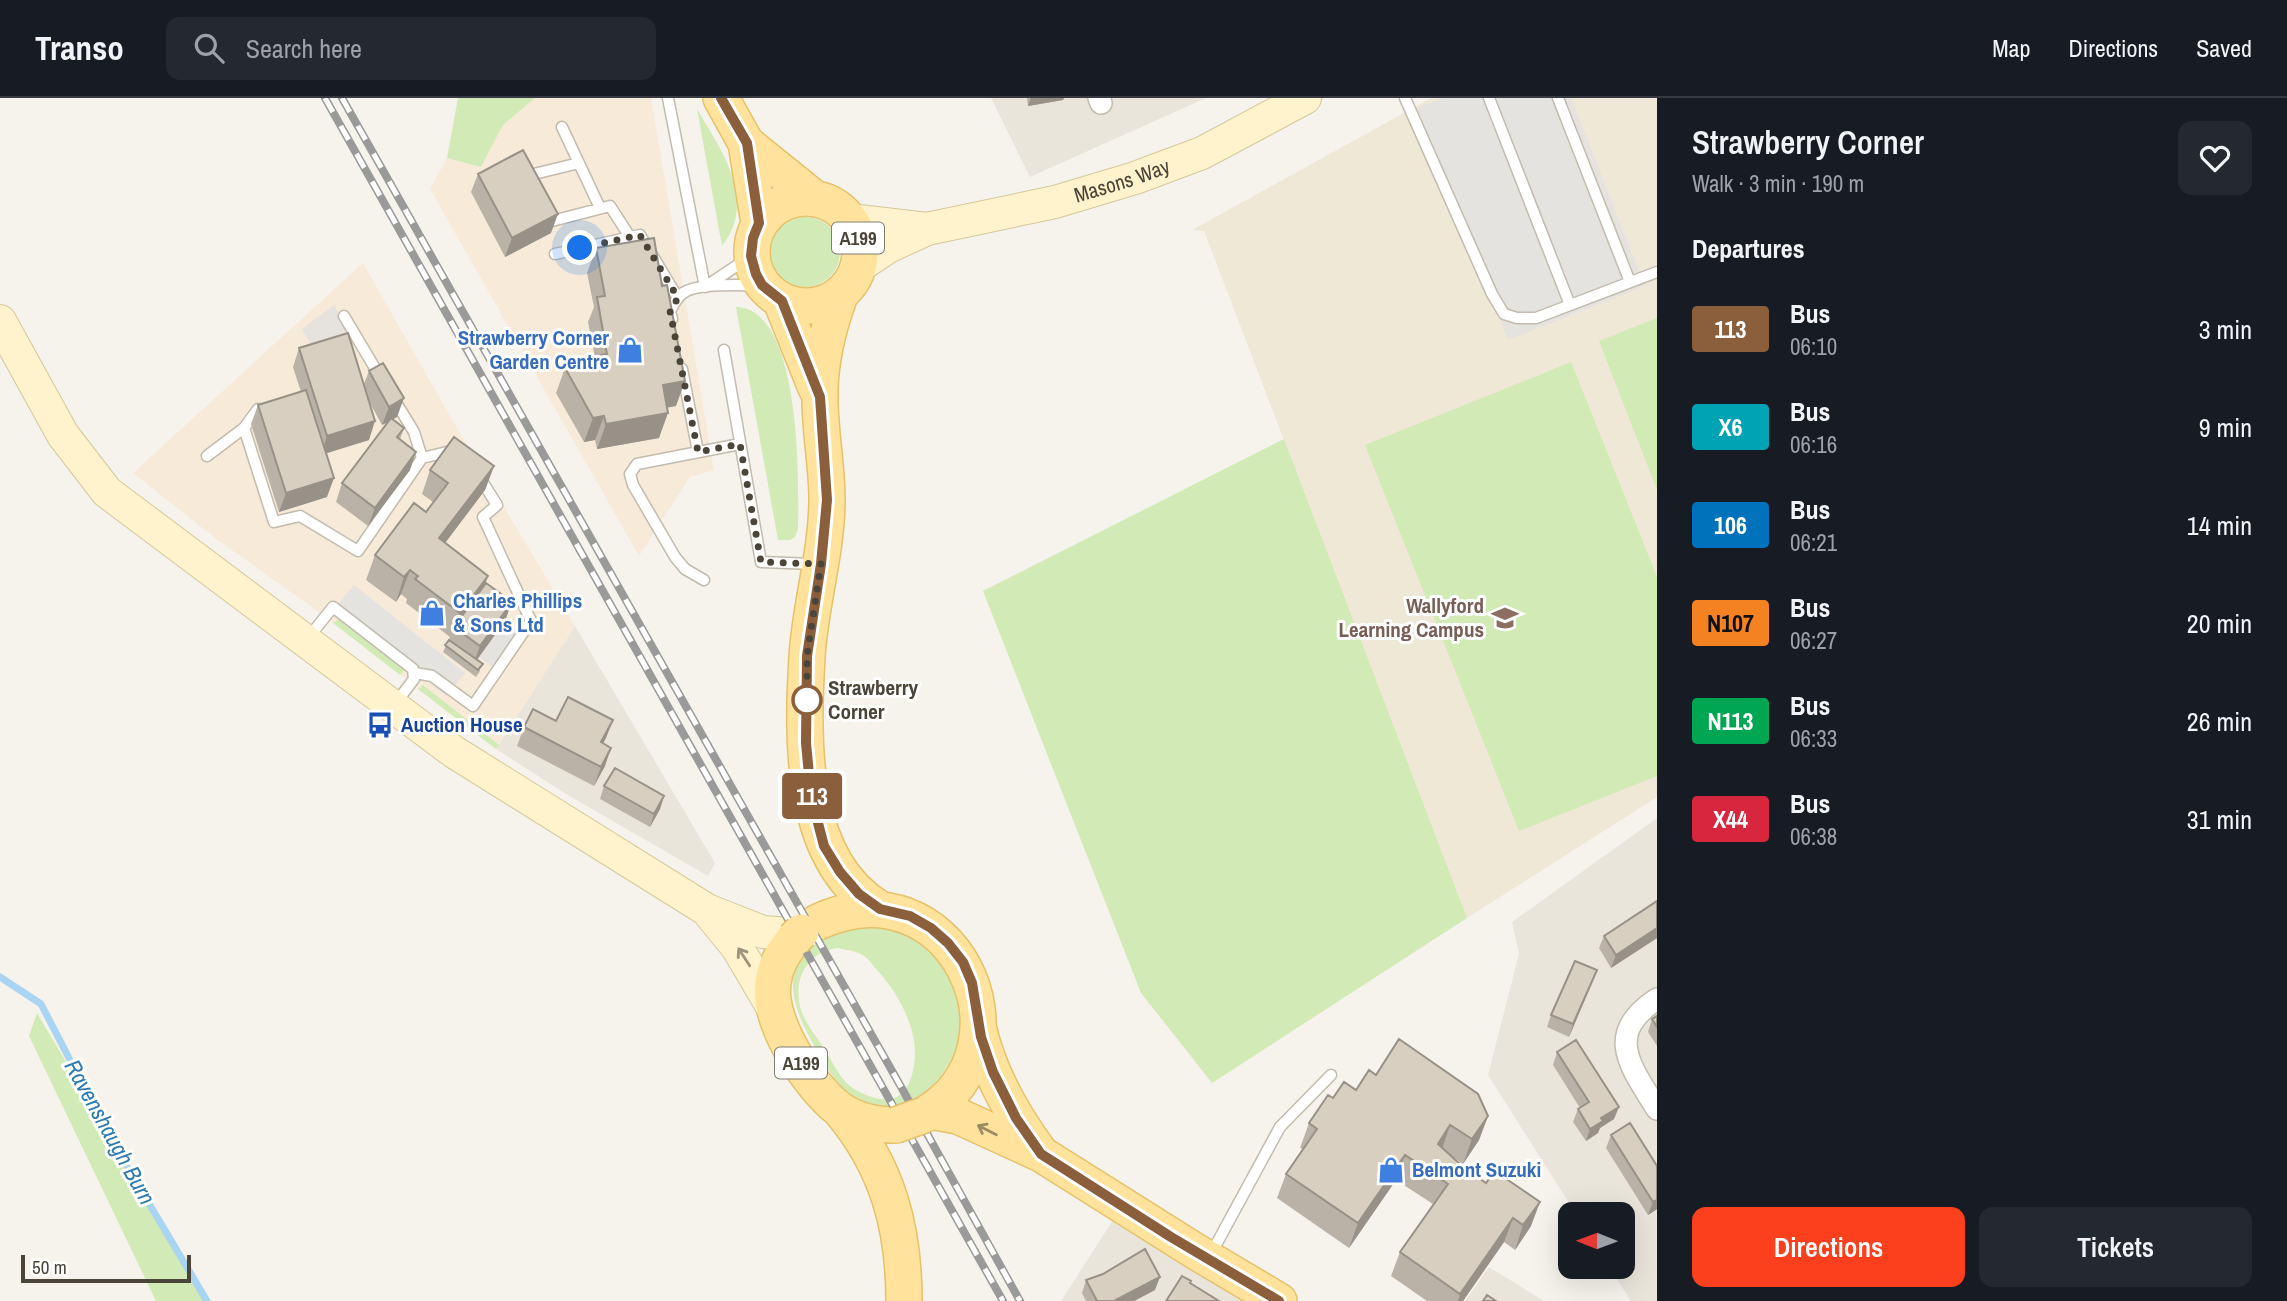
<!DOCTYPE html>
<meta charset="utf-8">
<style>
body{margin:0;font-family:"Archivo Narrow",sans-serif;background:#242831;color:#f1f3f6;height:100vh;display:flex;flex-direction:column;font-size:26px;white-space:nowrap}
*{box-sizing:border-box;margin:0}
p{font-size:23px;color:#9ea1a6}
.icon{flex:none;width:38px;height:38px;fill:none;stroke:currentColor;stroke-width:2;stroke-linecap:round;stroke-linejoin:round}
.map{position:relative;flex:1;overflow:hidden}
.drawer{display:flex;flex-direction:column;background:#171b24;width:630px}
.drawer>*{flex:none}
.badge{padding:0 14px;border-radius:5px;font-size:24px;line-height:46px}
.needle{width:46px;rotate:271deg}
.buttons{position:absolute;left:1558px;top:1104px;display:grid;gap:14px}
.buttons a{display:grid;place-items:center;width:77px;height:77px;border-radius:14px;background:#171b24;box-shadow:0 7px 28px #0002;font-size:35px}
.scale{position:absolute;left:21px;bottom:18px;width:170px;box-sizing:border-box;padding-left:7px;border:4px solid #4b4439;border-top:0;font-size:19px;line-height:24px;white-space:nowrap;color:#4b4439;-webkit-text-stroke:5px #fff;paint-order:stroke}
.you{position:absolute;width:35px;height:35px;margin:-18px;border:5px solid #fff;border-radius:50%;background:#1a73e8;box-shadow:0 0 0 10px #1a73e833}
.map>.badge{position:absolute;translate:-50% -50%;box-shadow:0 0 0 4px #fff}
h2{padding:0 35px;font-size:26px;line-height:63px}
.round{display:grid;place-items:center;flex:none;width:74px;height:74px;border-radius:14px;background:#242831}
.overview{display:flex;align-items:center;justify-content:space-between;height:119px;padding:0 35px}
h1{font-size:33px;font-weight:600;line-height:52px}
.primary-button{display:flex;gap:14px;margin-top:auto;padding:14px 35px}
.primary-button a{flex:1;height:80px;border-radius:14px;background:#fc3f1d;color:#fff;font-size:28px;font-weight:600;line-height:80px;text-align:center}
.primary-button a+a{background:#242831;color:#f1f3f6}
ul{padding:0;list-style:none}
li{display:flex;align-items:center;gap:21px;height:98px;padding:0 35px}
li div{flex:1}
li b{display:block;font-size:26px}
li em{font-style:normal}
li .badge{min-width:77px;font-weight:700;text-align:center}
header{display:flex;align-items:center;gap:42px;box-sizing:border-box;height:98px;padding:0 35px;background:#171b24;border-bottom:2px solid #363941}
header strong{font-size:33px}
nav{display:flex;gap:38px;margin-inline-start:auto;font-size:24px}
.search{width:490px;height:63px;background:#242831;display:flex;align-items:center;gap:18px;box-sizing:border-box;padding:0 24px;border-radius:14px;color:#9ea1a6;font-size:26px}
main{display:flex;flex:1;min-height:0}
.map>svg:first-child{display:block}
.residential{fill:#eae5da}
.commercial{fill:#f7ead8}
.industrial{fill:#e6e2dd}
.education{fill:#efe8d6}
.green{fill:#d2eab5;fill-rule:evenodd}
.parking{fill:#e5e3e0}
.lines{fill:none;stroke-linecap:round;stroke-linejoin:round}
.stream{stroke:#a9d4f2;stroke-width:7}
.lane-casing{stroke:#c2bbae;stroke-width:13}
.street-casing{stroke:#c2bbae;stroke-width:24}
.secondary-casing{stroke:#d6c79b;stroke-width:34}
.primary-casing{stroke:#e6c16a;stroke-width:38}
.lane{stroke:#fff;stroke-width:10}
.street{stroke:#fff;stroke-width:21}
.secondary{stroke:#fff3cd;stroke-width:32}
.primary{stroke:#ffe39c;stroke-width:35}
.rail-casing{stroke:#9a9a9a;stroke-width:8}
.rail{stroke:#fff;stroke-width:5;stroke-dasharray:16;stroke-linecap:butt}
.primary-bridge-casing{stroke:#e6c16a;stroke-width:38;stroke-linecap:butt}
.primary-bridge{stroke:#ffe39c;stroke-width:35}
.wall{fill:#bab2a6}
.shaded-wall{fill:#979187}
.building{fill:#d8cfc1;stroke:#979187;stroke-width:2}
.oneway{stroke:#9c937c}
.oneway2{stroke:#9c8c66}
.line-casing{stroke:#fff;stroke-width:16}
.line{stroke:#8b5e3c;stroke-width:10}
.walk{stroke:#4b4439;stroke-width:7;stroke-dasharray:0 12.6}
.stop-dot{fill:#fff;stroke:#8b5e3c;stroke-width:3.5}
.labels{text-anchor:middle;stroke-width:6;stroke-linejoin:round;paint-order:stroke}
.shield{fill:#fff;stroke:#817c74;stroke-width:2}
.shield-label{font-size:19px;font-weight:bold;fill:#4b4439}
.street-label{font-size:21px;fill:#4b4439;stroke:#fff}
.shop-label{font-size:21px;font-weight:bold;fill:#366cbe;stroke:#fff;text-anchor:start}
.education-label{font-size:21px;font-weight:bold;fill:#785e54;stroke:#fff;text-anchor:end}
.stop-label{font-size:21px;font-weight:bold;fill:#4b4439;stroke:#fff;text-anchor:start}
.transit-label{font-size:21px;font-weight:bold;fill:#164399;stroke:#fff;text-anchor:start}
.water-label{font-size:23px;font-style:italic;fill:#2e7ab2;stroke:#fff}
</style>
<header>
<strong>Transo</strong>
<div class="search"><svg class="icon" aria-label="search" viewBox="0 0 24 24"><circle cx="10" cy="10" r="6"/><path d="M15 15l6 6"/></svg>Search here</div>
<nav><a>Map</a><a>Directions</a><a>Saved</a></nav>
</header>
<main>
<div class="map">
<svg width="1657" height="1203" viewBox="0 0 1657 1203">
<rect width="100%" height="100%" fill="#f6f3ec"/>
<path class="residential" d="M991,0H1206L1030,79Z
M575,528L715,765L708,778L566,696L496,651Z
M1657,720V1203H1631L1609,1169H1622V1116H1576L1488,977L1519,856L1512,824Z
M1113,1122L1244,1203H1061Z
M1489,1169L1544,1203H1465Z"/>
<path class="commercial" d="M535,0H651L714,372L690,379L639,458L430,91L447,60L481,69L503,27Z
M363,165L451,320L575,528L496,651L330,522L219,443L133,375Z"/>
<path class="industrial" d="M334,207L348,234L313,250L302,231Z"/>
<path class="education" d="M1431,0H1657V699L1467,820L1204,133L1192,132Z"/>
<path class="green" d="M458,0H535L503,27L481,69L447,60Z
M697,11C721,52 758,102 722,148Z
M770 154a35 35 0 1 1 70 0a35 35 0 1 1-70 0Z
M736,209C802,210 799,385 798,431L795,439L790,442H778Z
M1657,220V392L1599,243Z
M1571,264L1657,479V678L1519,733L1365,347Z
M1284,341L1467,820L1212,985L1141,895L983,493Z
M339,521L404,572L400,577L333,525Z
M423,587L499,647L496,651L418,591Z
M856,828C866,829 878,827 888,829C940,839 973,899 957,948C944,985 905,1023 863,1004C841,994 826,969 815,949C792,909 776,867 826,839C835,834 846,832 856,828ZM838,850C846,852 858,853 864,858C869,861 874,869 878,873C904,902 926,947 909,985C905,993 899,1000 890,1001C878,1003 860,996 850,988C840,980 833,965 826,954C818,940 803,923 800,908C793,879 809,853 838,850Z
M37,915L208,1203H156L29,938Z"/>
<path class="parking" d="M1443,0H1571L1645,188L1508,242L1417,10Z
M354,487L465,575L446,598L335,510Z
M505,523L519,533L493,569L479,559Z"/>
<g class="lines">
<path class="stream" d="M0,879L41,906L113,1045L207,1203"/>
<g class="lane-casing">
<path id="lane" d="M668,0L705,189
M1405,0L1492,196L1504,216L1517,220H1536L1657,174
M1489,0L1570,207
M1558,0L1630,184
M562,29L600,110
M534,76L579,65
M552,123L610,108L630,139
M555,156L640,137L678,200
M705,189L751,158
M344,218L382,282
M672,221L670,213C674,206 677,199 683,195C699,184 742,188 762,187
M724,252L761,464L814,466
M682,271L698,354
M392,298L414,334L422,360L455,352
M244,330L258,311
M207,358L244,330L274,424L300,418L358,453L422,360
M704,482L685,471L675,459L633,387L630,376L637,366L740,346
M308,540L333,509L413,571L414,581L395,606
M415,575L432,578L473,608L531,523L483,419L497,407L480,380
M1211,1156L1280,1029L1331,977"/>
</g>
<g class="street-casing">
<path id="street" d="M1099,0L1101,5
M1657,901C1603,936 1631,969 1657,1011"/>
</g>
<g class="secondary-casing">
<g id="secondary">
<path d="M850,122L927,131"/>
<path id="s1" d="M858,169L888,149L927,131L1055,104L1135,80L1202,55L1305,0"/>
<path d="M0,223L63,337L107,394L454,654L707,812L763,834L791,836"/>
<path d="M710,816L737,849L774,912"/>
</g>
</g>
<g class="primary-casing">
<path id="primary" d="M721,0L746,45L759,125
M746,45L814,100
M752 154a54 54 0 1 1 108 0a54 54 0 1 1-108 0Z
M840,197C828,230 819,265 820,301C820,334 827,368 827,401C827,454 810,507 807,559C802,642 799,763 880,811
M781,203L816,290
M816,825C951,760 1041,948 924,1017
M794,841C783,855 775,867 773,885C767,923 809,988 839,1011C856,1023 876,1027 896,1027
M978,928C988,975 1013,1018 1041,1056
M840,1012C888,1069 904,1130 904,1203
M930,1013L958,1018L1041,1056L1195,1153L1279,1203"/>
</g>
<use href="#lane" class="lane"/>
<use href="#street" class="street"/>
<use href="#secondary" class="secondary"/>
<use href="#primary" class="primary"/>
<g class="rail-casing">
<path id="rail" d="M325,0L1003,1203
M342,0L900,987L1020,1203"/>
</g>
<use href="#rail" class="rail"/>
<g class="primary-bridge-casing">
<path id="primary-bridge" d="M794,841L801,834
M896,1027L924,1017"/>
</g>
<use href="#primary-bridge" class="primary-bridge"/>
</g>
<path class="wall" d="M1027,0H1064L1063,2L1028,8Z
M478,76L551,135L505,159L471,94Z
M596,150L676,308L667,309L659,340L597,351L595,342L584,344L556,295L565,270L596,265L588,224L594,209L587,175Z
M299,250L364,286L369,273L397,319L393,321L404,330L400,341L410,372L368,428L336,404L342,385L388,324L382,327L370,305L369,342L326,355L327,399L279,414L251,326L258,307L301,294L293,269Z
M494,368L485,392L445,445L488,478L484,487L505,523L477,562L480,573L476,579L443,554L450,539L406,505L407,501L401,496L396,504L366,482L375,457L426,414L433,404L422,396L430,372Z
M613,622L603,645L605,668L594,688L517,648L524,629Z
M604,688L664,698L660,711L650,729L600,701Z
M1657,803V840L1611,870L1599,850L1604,838Z
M1597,872L1569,939L1547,929L1551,917Z
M1657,918V948L1648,934L1652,921Z
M1557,954L1614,1021L1600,1030L1598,1035L1586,1043L1573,1024L1578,1011L1580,1010L1553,967Z
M1376,977L1488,1018L1479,1042L1463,1066L1449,1056L1531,1128L1515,1152L1504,1144L1463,1203H1427L1391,1178L1400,1154L1433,1106L1396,1082L1349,1150L1277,1100L1286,1076L1303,1051L1300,1050L1309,1025L1333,1000L1356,992Z
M1611,1037L1657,1068V1111L1648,1117L1606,1050Z
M1086,1182L1155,1192L1134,1203H1086L1082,1195Z"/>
<path class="shaded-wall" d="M1031,0H1064L1063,2L1028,8Z
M558,116L551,135L505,159L512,140Z
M685,283L676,308L654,312L663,287Z
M404,300L397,319L382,327L389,309Z
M668,315L659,340L597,351L606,326Z
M604,318L595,342L584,344L593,320Z
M375,323L369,342L321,357L327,338Z
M416,354L410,372L368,428L375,410Z
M494,368L485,392L430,465L439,440Z
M334,380L327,399L279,414L286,395Z
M410,472L401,496L396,504L404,479Z
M488,478L479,502L454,530L460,515Z
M512,504L505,523L473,567L480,548Z
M613,622L606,640L594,663L601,644Z
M611,650L605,668L594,688L601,669Z
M664,698L660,711L650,729L654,716Z
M1657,830V840L1611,870L1616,857Z
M1597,872L1592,885L1569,939L1573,926Z
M1619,1009L1614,1021L1600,1030L1598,1035L1586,1043L1590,1031L1601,1020Z
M1488,1018L1479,1042L1463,1066L1472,1041Z
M1450,1027L1442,1051L1438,1046Z
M1405,1057L1396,1082L1349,1150L1358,1125Z
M1657,1102V1111L1648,1117L1653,1104Z
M1540,1104L1531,1128L1515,1152L1523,1127Z
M1513,1120L1504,1144L1463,1203H1458L1460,1196Z
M1160,1179L1155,1192L1134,1203H1114Z"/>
<path class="building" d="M523,52L558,116L512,140L478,76Z
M654,140L662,188L667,187L685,283L663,287L668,315L606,326L604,318L593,320L565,270L602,263L601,257L607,256L597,199L605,198L596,150Z
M348,235L375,323L327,338L299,250Z
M383,265L404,300L389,309L369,273Z
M306,292L334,380L286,395L258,307Z
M391,320L404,330L397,339L416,354L375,410L342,385Z
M454,339L494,368L439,440L488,478L460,515L415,481L418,478L410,472L404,479L375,457L414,405L426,414L448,385L430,372Z
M486,485L512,504L480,548L454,529Z
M449,542L483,566L478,572L445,547Z
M568,599L613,622L601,644L611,650L601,669L524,629L533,611L556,623Z
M615,670L664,698L654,716L604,688Z
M1657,803V830L1616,857L1604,838Z
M1575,863L1597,872L1573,926L1551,917Z
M1657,918V929L1652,921Z
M1399,941L1478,996L1488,1018L1472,1041L1450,1027L1438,1046L1461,1067L1486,1085L1495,1073L1540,1104L1523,1127L1513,1120L1460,1196L1400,1154L1448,1086L1405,1057L1358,1125L1286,1076L1317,1031L1309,1025L1328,997L1333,1000L1344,984L1356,992L1369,972L1376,977Z
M1576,942L1619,1009L1601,1020L1603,1023L1590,1031L1578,1011L1589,1004L1557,954Z
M1630,1025L1657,1068V1102L1653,1104L1611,1037Z
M1145,1151L1160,1179L1114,1203H1097L1086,1182L1103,1176Z
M1182,1178L1191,1183L1190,1185L1219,1203H1166Z
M1487,1197L1496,1203H1483Z"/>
<defs><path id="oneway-shaft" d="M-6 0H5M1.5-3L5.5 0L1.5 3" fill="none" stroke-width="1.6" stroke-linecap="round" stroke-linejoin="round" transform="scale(1.75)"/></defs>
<use class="oneway" href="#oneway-shaft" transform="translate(744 859) rotate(-123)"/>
<use class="oneway2" href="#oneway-shaft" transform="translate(987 1032) rotate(-153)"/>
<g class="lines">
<g class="line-casing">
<path id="line" d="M721,0L747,45L759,125L753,140L751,158L756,176L762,187L782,203L820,299L827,402L821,466L807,558L806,645L811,698L824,748L840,774L859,796L880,811L910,818L931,830L948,845L963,864L972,885L981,939L993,974L1016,1020L1041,1056L1171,1139L1279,1203"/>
</g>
<use href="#line" class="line"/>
<path class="walk" d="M580,150L640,137L678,200L670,213L698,354L740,346L761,464L821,466L807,558V602"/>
</g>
<defs>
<g id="shop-bare" transform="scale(2.1)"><path d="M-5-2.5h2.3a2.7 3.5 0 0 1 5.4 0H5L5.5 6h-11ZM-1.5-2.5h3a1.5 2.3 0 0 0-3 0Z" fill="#3f7fe0" stroke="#fff" stroke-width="2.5" paint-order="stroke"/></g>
<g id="school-bare" transform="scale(2.1)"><path d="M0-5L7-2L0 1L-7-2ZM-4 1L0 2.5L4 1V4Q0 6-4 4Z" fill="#8d6e63" stroke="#fff" stroke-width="2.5" paint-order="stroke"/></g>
<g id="bus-bare" transform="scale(2.1)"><path d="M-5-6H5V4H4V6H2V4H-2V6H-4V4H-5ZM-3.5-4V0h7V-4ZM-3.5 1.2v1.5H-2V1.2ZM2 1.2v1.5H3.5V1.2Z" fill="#1a4fb4" stroke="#fff" stroke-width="2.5" paint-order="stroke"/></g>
</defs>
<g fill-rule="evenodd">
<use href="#shop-bare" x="630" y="252"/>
<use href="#shop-bare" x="432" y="515"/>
<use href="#school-bare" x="1505" y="520"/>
<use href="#bus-bare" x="380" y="627"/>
<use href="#shop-bare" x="1391" y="1072"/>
</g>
<circle class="stop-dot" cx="807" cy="602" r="14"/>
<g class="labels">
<g class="shield">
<rect x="832" y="124.5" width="52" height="31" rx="5"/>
<rect x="775" y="949.5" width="52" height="31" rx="5"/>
</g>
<g class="shield-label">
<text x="858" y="147">A199</text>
<text x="801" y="972">A199</text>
</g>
<g class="street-label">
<text dy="7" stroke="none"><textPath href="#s1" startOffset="280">Masons Way</textPath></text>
</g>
<g class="shop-label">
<text x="609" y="247" text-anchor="end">Strawberry Corner<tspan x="609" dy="24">Garden Centre</tspan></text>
<text x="453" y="510">Charles Phillips<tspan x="453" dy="24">&amp; Sons Ltd</tspan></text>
<text x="1412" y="1079">Belmont Suzuki</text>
</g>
<g class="education-label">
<text x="1484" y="515">Wallyford<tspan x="1484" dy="24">Learning Campus</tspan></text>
</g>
<g class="stop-label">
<text x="828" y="597">Strawberry<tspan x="828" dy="24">Corner</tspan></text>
</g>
<g class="transit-label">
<text x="401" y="634">Auction House</text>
</g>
<g class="water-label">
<text transform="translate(110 1034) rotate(61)" y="8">Ravenshaugh Burn</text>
</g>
</g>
</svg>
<div class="buttons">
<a><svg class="needle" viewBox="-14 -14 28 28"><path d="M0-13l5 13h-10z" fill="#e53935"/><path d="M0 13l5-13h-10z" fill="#9ea1a6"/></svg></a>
</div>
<div class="scale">50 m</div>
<div class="you" style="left:580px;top:150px"></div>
<b class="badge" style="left:812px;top:698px;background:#8b5e3c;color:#fff">113</b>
</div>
<section class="drawer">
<div class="overview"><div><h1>Strawberry Corner</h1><p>Walk · 3 min · 190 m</p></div><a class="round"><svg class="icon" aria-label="heart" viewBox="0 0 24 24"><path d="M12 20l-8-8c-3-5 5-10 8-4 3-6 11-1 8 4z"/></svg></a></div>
<h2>Departures</h2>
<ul>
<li><span class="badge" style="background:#8b5e3c;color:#fff">113</span><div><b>Bus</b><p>06:10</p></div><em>3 min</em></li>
<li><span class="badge" style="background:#00a3b4;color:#fff">X6</span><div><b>Bus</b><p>06:16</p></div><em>9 min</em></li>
<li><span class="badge" style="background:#0072bc;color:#fff">106</span><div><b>Bus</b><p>06:21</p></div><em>14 min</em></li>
<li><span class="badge" style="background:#f58220;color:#111">N107</span><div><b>Bus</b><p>06:27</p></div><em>20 min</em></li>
<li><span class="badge" style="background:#00a651;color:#fff">N113</span><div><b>Bus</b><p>06:33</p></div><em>26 min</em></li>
<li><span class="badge" style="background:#d7263d;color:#fff">X44</span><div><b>Bus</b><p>06:38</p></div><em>31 min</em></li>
</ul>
<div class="primary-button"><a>Directions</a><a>Tickets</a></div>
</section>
</main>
